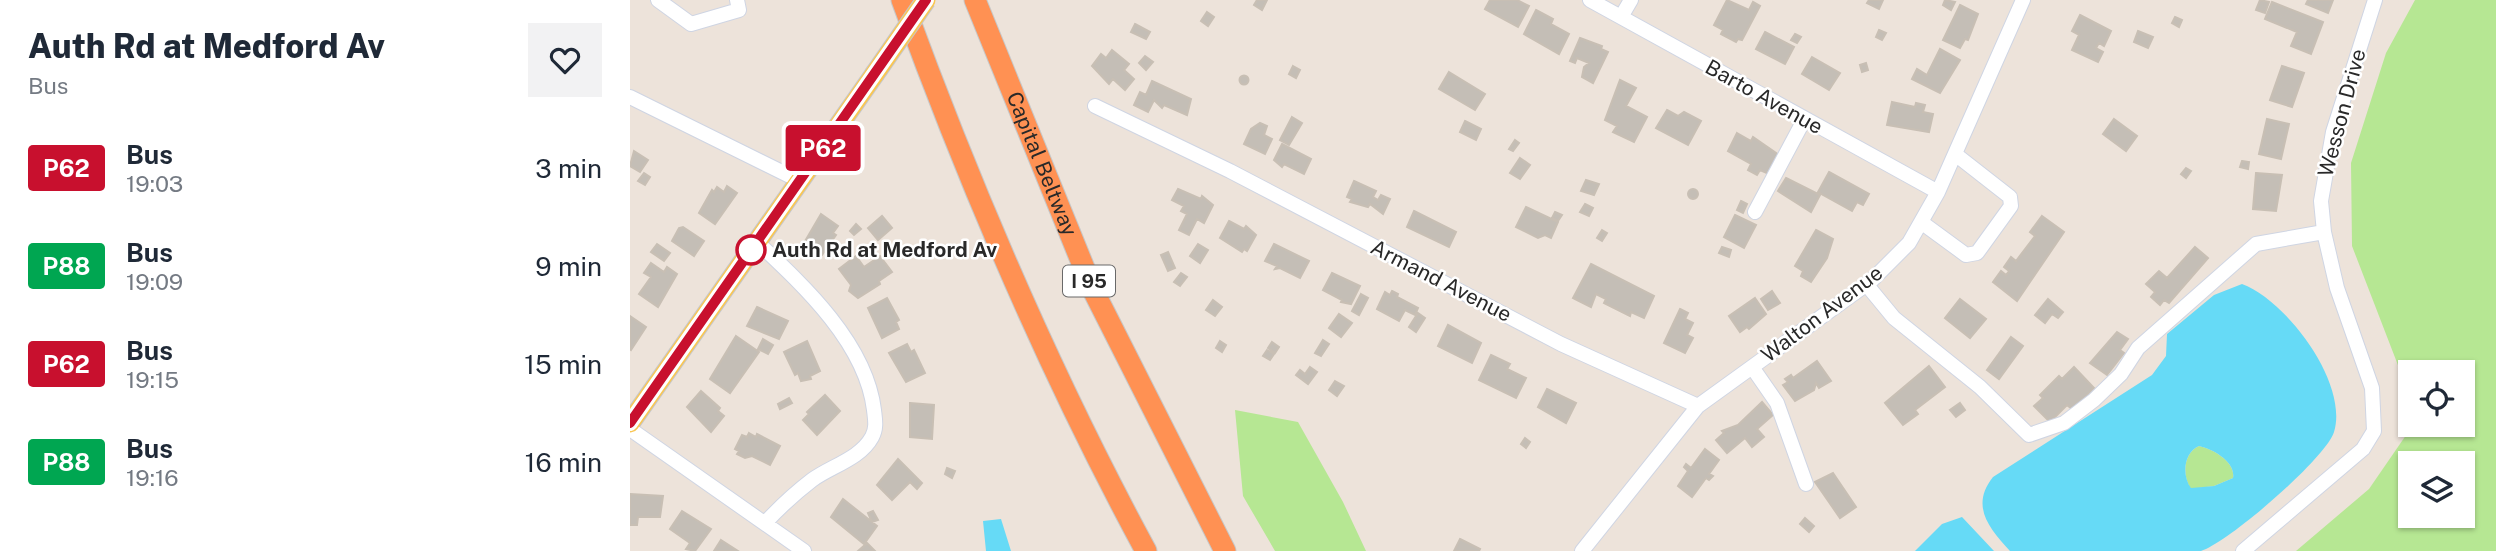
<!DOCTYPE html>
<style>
body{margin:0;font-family:"Public Sans",sans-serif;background:#f2f2f3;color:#1f2937;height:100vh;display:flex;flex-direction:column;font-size:26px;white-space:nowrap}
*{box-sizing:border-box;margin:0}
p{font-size:23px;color:#747a83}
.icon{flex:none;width:38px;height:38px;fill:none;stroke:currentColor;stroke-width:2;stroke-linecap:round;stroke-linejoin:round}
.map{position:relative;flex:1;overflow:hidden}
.details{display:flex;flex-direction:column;background:#fff;width:630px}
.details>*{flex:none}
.badge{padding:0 14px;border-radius:5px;font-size:24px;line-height:46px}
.tools{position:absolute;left:1768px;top:360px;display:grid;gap:14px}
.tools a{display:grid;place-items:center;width:77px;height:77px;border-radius:0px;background:#fff;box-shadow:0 2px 5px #0004;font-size:35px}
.map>.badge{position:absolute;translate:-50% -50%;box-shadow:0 0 0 4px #fff}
.round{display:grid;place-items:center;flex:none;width:74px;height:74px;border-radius:0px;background:#f2f2f3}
.overview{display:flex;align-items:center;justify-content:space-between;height:119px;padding:0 28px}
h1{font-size:33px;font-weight:800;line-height:52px}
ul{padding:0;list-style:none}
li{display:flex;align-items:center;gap:21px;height:98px;padding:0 28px}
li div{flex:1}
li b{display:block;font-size:26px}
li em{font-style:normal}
li .badge{min-width:77px;font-weight:700;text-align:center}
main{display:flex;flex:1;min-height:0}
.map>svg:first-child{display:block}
.green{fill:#b6e793;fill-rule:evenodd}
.water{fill:#66daf6;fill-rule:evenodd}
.building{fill:#c4beb6;stroke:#c8bfb4;stroke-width:2}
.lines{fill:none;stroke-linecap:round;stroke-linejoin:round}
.minor-casing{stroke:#cfd5e3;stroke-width:16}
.major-casing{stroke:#c7c7c7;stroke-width:21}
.highway-casing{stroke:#c7c7c7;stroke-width:23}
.minor{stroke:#fff;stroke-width:14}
.major{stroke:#f9c653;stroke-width:19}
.highway{stroke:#ff9153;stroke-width:21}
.major-bridge-casing{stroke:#c7c7c7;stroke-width:21;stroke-linecap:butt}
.major-bridge{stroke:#f9c653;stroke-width:19}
.line-casing{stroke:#fff;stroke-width:16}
.line{stroke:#c8102e;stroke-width:10}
.stop-dot{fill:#fff;stroke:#c8102e;stroke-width:3.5}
.labels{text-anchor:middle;stroke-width:5;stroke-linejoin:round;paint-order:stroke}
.shield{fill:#fff;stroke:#696969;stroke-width:2}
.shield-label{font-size:19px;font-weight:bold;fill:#292929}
.street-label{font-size:21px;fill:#292929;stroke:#fff}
.stop-label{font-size:21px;font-weight:bold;fill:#292929;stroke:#fff;text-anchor:start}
</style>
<main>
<section class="details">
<div class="overview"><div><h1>Auth Rd at Medford Av</h1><p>Bus</p></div><a class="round"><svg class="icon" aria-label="heart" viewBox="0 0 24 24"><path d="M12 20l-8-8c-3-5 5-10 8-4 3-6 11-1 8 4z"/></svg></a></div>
<ul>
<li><span class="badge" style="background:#c8102e;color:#fff">P62</span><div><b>Bus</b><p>19:03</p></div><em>3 min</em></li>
<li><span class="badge" style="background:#00a651;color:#fff">P88</span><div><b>Bus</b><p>19:09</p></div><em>9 min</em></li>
<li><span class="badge" style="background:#c8102e;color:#fff">P62</span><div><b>Bus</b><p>19:15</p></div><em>15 min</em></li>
<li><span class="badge" style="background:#00a651;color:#fff">P88</span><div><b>Bus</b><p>19:16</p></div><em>16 min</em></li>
</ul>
</section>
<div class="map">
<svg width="1866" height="551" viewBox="0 0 1866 551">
<rect width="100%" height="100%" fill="#ede3da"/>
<path class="green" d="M1785,0H1866V551H1666L1739,489L1783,425H1832V373H1780V410L1771,373L1722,246L1721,163L1756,53ZM1780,464H1832V516H1780Z
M605,410L668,422L713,502L736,551H645L613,496Z
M1569,446C1583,449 1606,462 1603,478L1584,486L1561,489C1552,476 1553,453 1569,446Z"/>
<path class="water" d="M1612,284C1656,300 1719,383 1704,432C1696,458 1599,542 1571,551C1558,551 1537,551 1523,551C1476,551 1428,551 1380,551C1359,528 1340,506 1363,477L1522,375L1536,356L1537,334L1584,295ZM1569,446C1583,449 1606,462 1603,478L1584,486L1561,488C1552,476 1553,453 1569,446Z
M1332,517L1364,551H1285L1312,524Z
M371,519L381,551H356L353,521Z"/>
<path class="building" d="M627,0H637L632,10L624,5Z
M860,0H887L899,6L888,27L855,9Z
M1097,0L1119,10L1123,2L1130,6L1112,40L1108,39L1106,42L1091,34L1093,30L1084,25Z
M1239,0H1253L1249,9L1237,3Z
M1315,0L1325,2L1321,10L1313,5Z
M1630,0L1639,2L1635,13L1626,10Z
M1678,0H1703L1698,13L1676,4Z
M1642,2L1693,22L1681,54L1661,46L1667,32L1635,19Z
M1330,5L1348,14L1338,40L1335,39L1330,48L1313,40Z
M906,10L923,19L921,24L939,34L929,54L894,34Z
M577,12L584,17L578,26L571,21Z
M1450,15L1481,31L1474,46L1469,43L1466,48L1473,52L1468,62L1442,50L1449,35L1442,31Z
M1545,17L1552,20L1549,27L1542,23Z
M505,24L520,32L516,39L501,32Z
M1249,30L1256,33L1252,40L1246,37Z
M1508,31L1523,37L1518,48L1504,42Z
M1135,32L1164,47L1155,64L1126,49Z
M1165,34L1171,37L1167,43L1161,40Z
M950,38L972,46L971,49L978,52L963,83L952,77L954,67L959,63L947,58L945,63L940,61Z
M1310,49L1330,60L1310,93L1282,79L1287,69L1297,75Z
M482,50L499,64L494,70L504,79L495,90L483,79L479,84L462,66L471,54L476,58Z
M515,56L523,62L516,70L509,63Z
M1182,57L1210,73L1199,90L1172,74Z
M1236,63L1238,70L1232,72L1230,65Z
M663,66L670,70L666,78L659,74Z
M1652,66L1674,73L1662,107L1640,100Z
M819,72L855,94L845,110L809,89Z
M609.5 80a4.5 4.5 0 1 1 9 0a4.5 4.5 0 1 1-9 0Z
M990,80L1006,88L996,106L1017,117L1004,142L983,132L987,126L975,120Z
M522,81L561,99L557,115L534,105L532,108L524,100L518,112L504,105L510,92L516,95Z
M1262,102L1285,107L1286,103L1295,105L1293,112L1303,114L1299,132L1257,125Z
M1037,110L1048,116L1054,112L1071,121L1058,145L1026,128Z
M662,117L672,123L659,145L650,140Z
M1484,119L1507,136L1496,151L1473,134Z
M1637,119L1659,124L1651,159L1629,154Z
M835,121L851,129L846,140L830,132Z
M630,123L637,126L634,135L642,139L635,154L614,144L621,129Z
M1107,133L1121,141L1123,137L1149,155L1139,174L1130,170L1127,175L1118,170L1121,164L1098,151Z
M885,140L889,143L883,151L879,149Z
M652,144L681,159L674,174L654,164L652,167L644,160Z
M4,151L18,160L10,172L0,166Z
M890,158L900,165L890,179L880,173Z
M1612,161L1619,162L1618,169L1610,167Z
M1556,168L1561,171L1556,178L1551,174Z
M1199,172L1239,194L1233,205L1227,202L1222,211L1188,192Z
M14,173L20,177L15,185L8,181Z
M1626,173L1652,175L1646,211L1623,209Z
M1156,178L1190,195L1181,212L1148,191Z
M956,180L969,184L964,195L951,191Z
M724,181L746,191L743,197L748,200L751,195L760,199L753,214L740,204L738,207L720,202L722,199L717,197Z
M97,186L107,193L85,224L69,213L82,190L84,192L87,187L94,192Z
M548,189L571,199L572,196L583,205L574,223L567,219L559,235L549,230L557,214L551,211L554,206L542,200Z
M1058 194a5 5 0 1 1 10 0a5 5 0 1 1-10 0Z
M1111,201L1117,204L1113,213L1107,210Z
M955,204L963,208L959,216L950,212Z
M896,207L928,222L921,238L915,235L908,238L886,227Z
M784,211L826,232L819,247L777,227Z
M925,212L932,215L928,221L922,218Z
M191,214L208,226L203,233L206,235L192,255L174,243Z
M1105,215L1126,225L1114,248L1094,237Z
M252,216L262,228L248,240L238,228Z
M1412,216L1434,232L1387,301L1363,282L1371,271L1376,275L1379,271L1374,267L1381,257L1386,261L1405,236L1400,232Z
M599,221L614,229L616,226L626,235L617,251L614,249L612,252L590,238Z
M226,224L231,229L224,235L220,231Z
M53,227L74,241L64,256L42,241L49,228Z
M972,230L977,233L972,241L967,238Z
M1186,230L1203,239L1197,258L1181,282L1171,276L1173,271L1165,266Z
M27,244L40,253L34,261L21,252Z
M568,244L578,250L570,263L560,256Z
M644,244L679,261L670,278L650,268L645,269L647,266L635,261Z
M1092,247L1101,250L1099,257L1089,253Z
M1565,247L1578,258L1539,303L1534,300L1530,305L1521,297L1525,292L1516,284L1529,271L1537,278Z
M538,252L545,268L538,271L531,255Z
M226,256L234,267L250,256L262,272L249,281L250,284L228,298L219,291L221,285L209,269Z
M21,263L34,272L37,267L47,274L28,307L9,294L21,277L14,273Z
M961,264L1024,296L1014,318L1001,312L1000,316L974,303L976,299L966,294L961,307L943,298Z
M551,273L557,277L550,286L544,282Z
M702,273L730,286L721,304L711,302L712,300L693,290Z
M762,291L768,294L767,297L788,308L785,315L775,310L769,321L747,309L755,292L760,295Z
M1142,291L1150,303L1138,310L1131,299Z
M731,294L738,298L729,315L722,311Z
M257,298L269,320L266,322L269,329L252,338L238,308Z
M1125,298L1136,314L1119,329L1117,327L1110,332L1099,316Z
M1330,299L1356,319L1340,338L1315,318Z
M1418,299L1433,312L1428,318L1422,314L1415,323L1405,315Z
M583,300L592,307L585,316L576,310Z
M127,307L158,321L149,339L117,326Z
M1050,309L1058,313L1055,319L1063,323L1057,335L1063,338L1055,353L1034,343Z
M788,313L795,318L786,332L779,327Z
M709,314L722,323L711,337L699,328Z
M0,316L16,327L1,350L0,349Z
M818,325L851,343L842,363L808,346Z
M1487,332L1498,339L1490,350L1494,353L1477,375L1460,363Z
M106,336L129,352L100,393L80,379Z
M1381,337L1393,346L1369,379L1357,370Z
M133,339L143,345L138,354L128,349Z
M693,340L699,344L691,356L685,353Z
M177,341L190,371L180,376L181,379L171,381L168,373L165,375L154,352Z
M590,341L596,345L592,352L586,348Z
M642,342L649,347L645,353L638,348Z
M277,344L281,352L284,350L295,373L276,382L259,353Z
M637,350L644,354L640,360L633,356Z
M861,355L880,364L877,369L896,378L886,398L849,380Z
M1187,361L1201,381L1189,388L1186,383L1184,390L1165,401L1153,385L1158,382L1155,379L1161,375L1163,378Z
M1299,366L1315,387L1285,410L1288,414L1273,425L1255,403Z
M680,367L687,372L678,384L666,375L670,370L675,374Z
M1444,367L1464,388L1443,410L1437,405L1420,422L1404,406L1413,398L1410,395L1429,376L1432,379Z
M705,381L714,386L707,396L699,390Z
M917,389L946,403L936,423L908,407Z
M71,391L90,408L88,411L94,416L81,432L57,407Z
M195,395L210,411L187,435L173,420L179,414L177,412Z
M159,398L162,403L150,409L148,404Z
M1132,402L1143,415L1127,429L1134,437L1122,447L1115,438L1097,453L1086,440L1094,433L1092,431L1108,425Z
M280,403L304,405L302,439L280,437Z
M1330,403L1335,410L1326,417L1320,410Z
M119,433L126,437L127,434L150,446L140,465L122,456L115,458L107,454L109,451L105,449L112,435L117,437Z
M895,438L900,442L896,448L891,444Z
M1075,449L1089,460L1079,474L1083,476L1079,480L1076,478L1062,497L1048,486L1058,471L1054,467L1056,464L1061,468Z
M268,459L292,483L287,489L280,482L262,500L247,485Z
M317,468L325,471L322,478L315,474Z
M1203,473L1226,507L1210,518L1185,482Z
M0,494L33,496L30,517H8L7,525H0Z
M213,499L247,526L234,544L201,517Z
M52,511L81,529L65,551L56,549L60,543L40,529Z
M243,511L248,520L242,522L238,513Z
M1175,518L1184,526L1179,532L1170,524Z
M830,539L850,549L849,551H824Z
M91,540L108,551H84Z
M237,543L245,551H228Z"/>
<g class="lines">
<g class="minor-casing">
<path id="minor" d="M28,0L61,24L109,10L107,0
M960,0L1308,192
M991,17L1001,0
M0,97L170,181
M465,106L600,171L931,344L1068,406
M1125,212L1174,120
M1291,222L1336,255L1347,253L1381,206L1380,197L1325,154
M127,242C173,285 236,343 244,410C245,419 247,428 242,437C230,459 201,466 182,480C165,493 149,508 135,523
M1236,284L1264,318L1350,387L1399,435L1434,423L1464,400L1491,374L1508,348L1626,244L1694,232
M1122,367L1147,403L1176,484
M0,429L174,551
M952,551L1068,406L1241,281L1279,243L1308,192L1393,0
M1613,551L1733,449L1744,431L1742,388L1707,288L1694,232L1691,201L1703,132L1745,0"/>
</g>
<g class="major-casing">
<path id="major" d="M0,423L244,75"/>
</g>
<g class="highway-casing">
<g id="highway">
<path d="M272,0C341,189 420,374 516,551"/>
<path id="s1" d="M345,0L463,290L595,551"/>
</g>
</g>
<use href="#minor" class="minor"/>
<use href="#major" class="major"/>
<use href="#highway" class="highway"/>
<g class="major-bridge-casing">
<path id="major-bridge" d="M244,75L296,0"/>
</g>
<use href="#major-bridge" class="major-bridge"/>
</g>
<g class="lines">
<g class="line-casing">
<path id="line" d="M0,423L296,0"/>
</g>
<use href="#line" class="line"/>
</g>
<circle class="stop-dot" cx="121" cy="250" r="14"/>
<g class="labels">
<rect class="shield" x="433" y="265.5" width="52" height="31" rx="5"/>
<g class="shield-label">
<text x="459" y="288">I 95</text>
</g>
<g class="street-label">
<text transform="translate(1134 97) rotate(29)" y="7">Barto Avenue</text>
<text transform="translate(1712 113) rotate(-75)" y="7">Wesson Drive</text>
<text dy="7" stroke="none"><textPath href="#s1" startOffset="177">Capital Beltway</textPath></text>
<text transform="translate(811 281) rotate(27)" y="7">Armand Avenue</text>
<text transform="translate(1192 314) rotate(-37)" y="7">Walton Avenue</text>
</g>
<g class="stop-label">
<text x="142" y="257">Auth Rd at Medford Av</text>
</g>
</g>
</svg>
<div class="tools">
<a><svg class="icon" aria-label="locate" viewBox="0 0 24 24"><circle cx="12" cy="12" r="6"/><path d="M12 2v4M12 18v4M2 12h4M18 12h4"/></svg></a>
<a><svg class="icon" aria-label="layers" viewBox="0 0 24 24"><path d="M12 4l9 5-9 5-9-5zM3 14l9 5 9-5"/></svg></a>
</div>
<b class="badge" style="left:193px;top:148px;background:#c8102e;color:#fff">P62</b>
</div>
</main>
